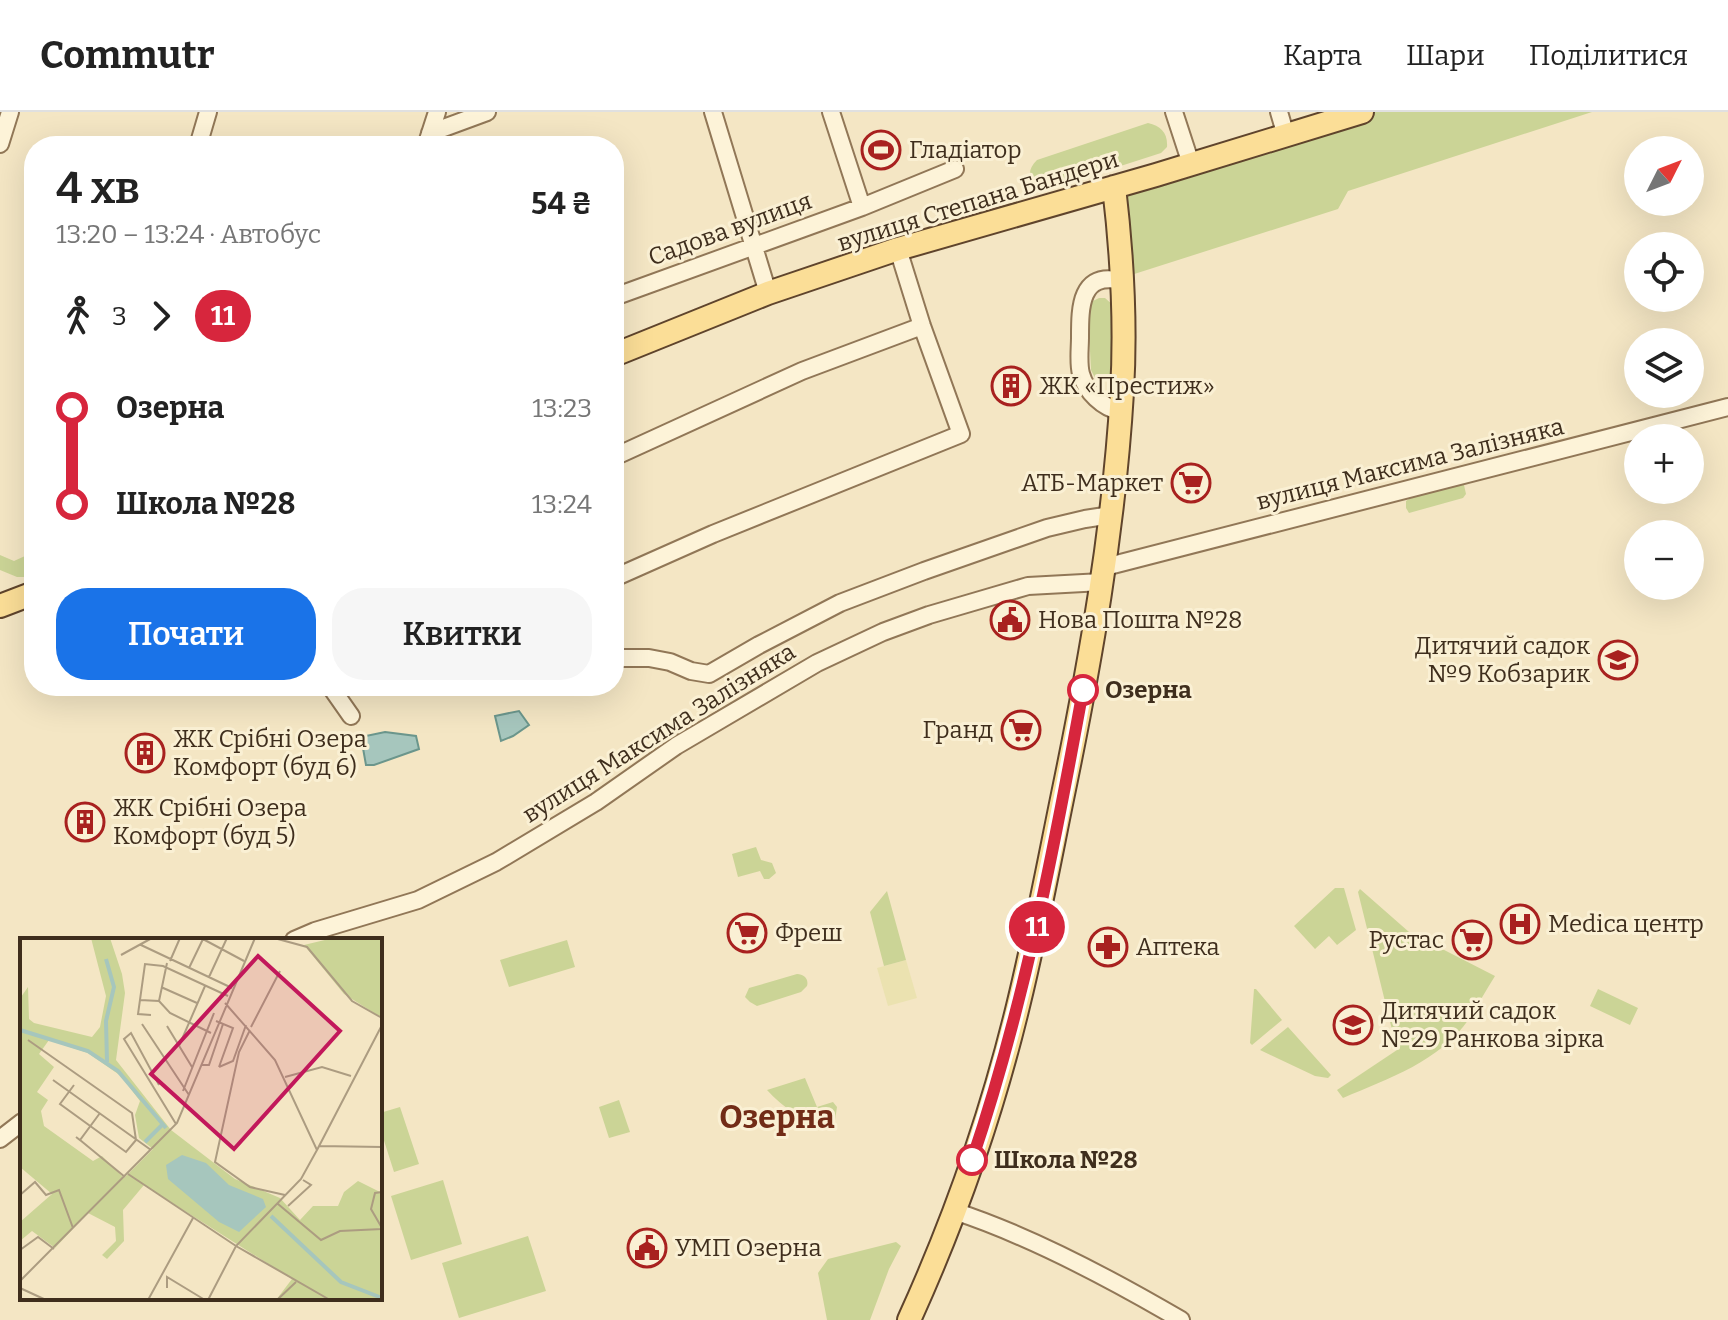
<!DOCTYPE html>
<html lang="uk">
<meta charset="utf-8">
<style>
body{margin:0;font-family:Bitter,serif;background:#f6f6f6;color:#222;height:100vh;display:flex;flex-direction:column;font-size:30px;white-space:nowrap}
*{box-sizing:border-box;margin:0}
p{font-size:26px;color:#767676}
.icon{flex:none;width:44px;height:44px;fill:none;stroke:currentColor;stroke-width:2;stroke-linecap:round;stroke-linejoin:round}
.map{position:relative;flex:1;overflow:hidden}
.panel{position:absolute;left:24px;top:24px;width:600px;height:560px;display:flex;flex-direction:column;background:#fff;border-radius:32px;box-shadow:0 8px 32px #0002}
.panel>*{flex:none}
.badge{padding:0 16px;border-radius:26px;font-size:28px;line-height:52px}
.needle{width:52px;rotate:48deg}
.controls{position:absolute;left:1624px;top:24px;display:grid;gap:16px}
.controls a{display:grid;place-items:center;width:80px;height:80px;border-radius:50%;background:#fff;box-shadow:0 8px 32px #0002;font-size:40px}
.map>.badge{position:absolute;translate:-50% -50%;box-shadow:0 0 0 4px #fff}
.legs{display:flex;align-items:center;gap:12px;height:88px;padding:0 32px;font-size:26px}
.legs p{margin-inline-start:auto}
.summary{display:flex;align-items:center;justify-content:space-between;height:136px;padding:0 32px}
h1{font-size:44px;font-weight:600;line-height:60px}
.action{display:flex;gap:16px;margin-top:auto;padding:16px 32px}
.action a{flex:1;height:92px;border-radius:32px;background:#1a73e8;color:#fff;font-size:32px;font-weight:600;line-height:92px;text-align:center}
.action a+a{background:#f6f6f6;color:#222}
ul{padding:0 32px;list-style:none}
li{display:flex;align-items:center;gap:28px;height:96px;font-size:30px}
li i{display:grid;place-items:center;width:12px;height:100%;margin:0 10px;background:currentColor}
li i::after{content:'';width:20px;height:20px;margin:-10px;border:6px solid;border-radius:50%;background:#fff}
li p{margin-inline-start:auto}
li:first-child i{background:linear-gradient(#0000 50%,currentColor 0)}
li:last-child i{background:linear-gradient(currentColor 50%,#0000 0)}
header{display:flex;align-items:center;gap:48px;box-sizing:border-box;height:112px;padding:0 40px;background:#fff;border-bottom:2px solid #e0e0e0}
header strong{font-size:38px}
nav{display:flex;gap:44px;margin-inline-start:auto;font-size:28px}
.map>svg:first-child{display:block}
.farmland{fill:#ebe2b0}
.green{fill:#cbd496}
.water{fill:#a6c6bd;stroke:#6b968c;stroke-width:2}
.lines{fill:none;stroke-linecap:round;stroke-linejoin:round}
.minor-casing{stroke:#917757;stroke-width:20}
.major-casing{stroke:#5f442c;stroke-width:26}
.minor{stroke:#fdf3d8;stroke-width:16}
.major{stroke:#fbde97;stroke-width:22}
.line-1-casing{stroke:#fff;stroke-width:18}
.line-1{stroke:#d7263d;stroke-width:12}
.stop-1-dot{fill:#fff;stroke:#d7263d;stroke-width:4}
.labels{text-anchor:middle;stroke-width:6;stroke-linejoin:round;paint-order:stroke}
.poi-label{font-size:24px;fill:#3f2e1d;stroke:#faf0d4;text-anchor:start}
.street-label{font-size:24px;fill:#3f2e1d;stroke:#faf0d4}
.stop-label{font-size:24px;font-weight:bold;fill:#3f2e1d;stroke:#faf0d4;text-anchor:start}
.district-label{font-size:32px;font-weight:bold;fill:#722c17;stroke:#faf0d4}
.inset-river{fill:none;stroke:#a6c6bd;stroke-width:4}
.inset-road{fill:none;stroke:#ac9c81;stroke-width:2}
.view{fill:#c2185b;fill-opacity:0.15;stroke:#c2185b;stroke-width:4}
.inset-edge{fill:none;stroke:#3f2e1d;stroke-width:4}
</style>
<header>
<strong>Commutr</strong>
<nav><a>Карта</a><a>Шари</a><a>Поділитися</a></nav>
</header>
<div class="map">
<svg width="1728" height="1208" viewBox="0 0 1728 1208">
<rect width="100%" height="100%" fill="#f4e6c4"/>
<path class="farmland" d="M906,848L917,886L888,894L877,856Z"/>
<path class="green" d="M1375,0H1592L1348,79L1338,97L1128,164L1121,79Z
M1148,11C1161,14 1168,21 1167,35L1161,41L1046,78C1030,74 1024,60 1037,48Z
M1099,186H1105L1115,195L1112,262L1099,268L1095,266L1091,258L1088,201L1091,190Z
M1458,372L1464,373L1466,382L1463,386L1409,401L1406,396V389L1412,385Z
M0,443L14,449L25,444L34,449V465H17L0,458Z
M756,735L761,748L772,751L776,761L769,767H764L760,759L738,765L732,742Z
M1335,776H1344L1356,818L1337,833L1329,824L1315,837L1294,814Z
M1360,777L1409,820L1495,864C1486,878 1478,893 1469,907C1439,950 1389,966 1343,986L1337,978L1397,938L1358,780Z
M887,779L906,848L884,854L870,800Z
M567,828L575,855L509,875L500,848Z
M797,862C804,862 809,867 807,874L801,880L757,894L750,890L745,885L749,876Z
M1254,877H1256L1282,908L1252,933L1250,931Z
M1598,877L1638,896L1630,913L1590,894Z
M1288,915L1331,963L1328,966L1315,964L1260,938Z
M805,966L817,995L833,990L837,995L834,1015L826,1018C805,1010 782,995 767,978Z
M619,988L630,1020L609,1026L599,995Z
M400,995L419,1052L394,1060L380,1016V1001Z
M443,1068L462,1132L411,1148L391,1084Z
M528,1124L546,1179L459,1206L442,1151Z
M896,1130L901,1134L889,1157L870,1208H827L818,1161L828,1147Z"/>
<path class="water" d="M519,599L529,613L513,624L501,629L495,604Z
M385,620L416,624L419,637L374,653H366L361,625Z"/>
<g class="lines">
<g class="minor-casing">
<path id="minor" d="M713,0L768,181
M831,0L862,95
M1174,0L1191,52
M1279,0L1286,24
M430,21L487,0
M0,32L10,0
M198,34L208,0
M426,34L437,0
M614,185L862,95L955,57
M1120,299C1103,296 1086,280 1081,262C1078,251 1080,237 1080,225C1080,195 1080,159 1122,169
M614,345L802,259L922,214
M1105,455L1728,295
M614,466L713,422L961,322L922,214L898,137
M614,546H649L670,550L691,559L709,562L759,533L840,491L924,459L1047,416L1085,407L1111,403
M330,574L351,604
M294,828L315,819L418,788L496,750L596,690L676,634L817,551L883,520L929,503L1028,474L1102,470
M0,1027L22,1010
M954,1099C1031,1124 1111,1167 1181,1208"/>
</g>
<g class="major-casing">
<path id="major" d="M614,243L768,181L898,137L1156,63L1362,0
M0,494L34,481
M909,1208C955,1107 992,1001 1018,894C1035,825 1048,756 1062,687C1090,552 1114,417 1122,280C1126,212 1122,142 1114,75"/>
</g>
<use href="#minor" class="minor"/>
<use href="#major" class="major"/>
</g>
<g class="lines">
<g class="line-1-casing">
<path id="line-1" d="M972,1048C1024,894 1054,737 1083,578"/>
</g>
<use href="#line-1" class="line-1"/>
</g>
<defs>
<g id="stadium-ring" transform="scale(2)"><circle r="9.5" fill="#faf0d4" stroke="#a8211f" stroke-width="1.5"/><path d="M0-5a6.5 5 0 1 0 0 10a6.5 5 0 1 0 0-10ZM-3.5-1.8h7v3.6h-7Z" fill="#a8211f"/></g>
<g id="building-ring" transform="scale(2)"><circle r="9.5" fill="#faf0d4" stroke="#a8211f" stroke-width="1.5"/><path d="M-4-6H4V6H1V3H-1V6H-4ZM-2.5-4.3h1.7v1.8h-1.7ZM.8-4.3h1.7v1.8H.8ZM-2.5-1h1.7V.8h-1.7ZM.8-1h1.7V.8H.8Z" fill="#a8211f"/></g>
<g id="supermarket-ring" transform="scale(2)"><circle r="9.5" fill="#faf0d4" stroke="#a8211f" stroke-width="1.5"/><path d="M-6-5.5h2.5l.6 2H6L4.5 2H-2.5L-4.4-4H-6ZM-1.5 3.2a1.3 1.3 0 1 0 .1 0ZM3 3.2a1.3 1.3 0 1 0 .1 0Z" fill="#a8211f"/></g>
<g id="civic-ring" transform="scale(2)"><circle r="9.5" fill="#faf0d4" stroke="#a8211f" stroke-width="1.5"/><path d="M-.6-6.5H3V-4.5H.6V-3L4-1V1h2V6H-6V1h2V-1L-.6-3ZM-1.2 2.5V6h2.4V2.5Z" fill="#a8211f"/></g>
<g id="school-ring" transform="scale(2)"><circle r="9.5" fill="#faf0d4" stroke="#a8211f" stroke-width="1.5"/><path d="M0-5L7-2L0 1L-7-2ZM-4 1L0 2.5L4 1V4Q0 6-4 4Z" fill="#a8211f"/></g>
<g id="hospital-ring" transform="scale(2)"><circle r="9.5" fill="#faf0d4" stroke="#a8211f" stroke-width="1.5"/><path d="M-5-5h3v3.5h4V-5h3V5h-3V1.5h-4V5h-3Z" fill="#a8211f"/></g>
<g id="pharmacy-ring" transform="scale(2)"><circle r="9.5" fill="#faf0d4" stroke="#a8211f" stroke-width="1.5"/><path d="M-2-6h4v4h4v4h-4v4h-4v-4h-4v-4h4Z" fill="#a8211f"/></g>
</defs>
<g fill-rule="evenodd">
<use href="#stadium-ring" x="881" y="38"/>
<use href="#building-ring" x="1011" y="274"/>
<use href="#supermarket-ring" x="1191" y="371"/>
<use href="#civic-ring" x="1010" y="508"/>
<use href="#school-ring" x="1618" y="548"/>
<use href="#supermarket-ring" x="1021" y="618"/>
<use href="#building-ring" x="145" y="641"/>
<use href="#building-ring" x="85" y="710"/>
<use href="#hospital-ring" x="1520" y="812"/>
<use href="#supermarket-ring" x="747" y="821"/>
<use href="#supermarket-ring" x="1472" y="828"/>
<use href="#pharmacy-ring" x="1108" y="835"/>
<use href="#school-ring" x="1353" y="913"/>
<use href="#civic-ring" x="647" y="1136"/>
</g>
<g class="stop-1-dot">
<circle cx="1083" cy="578" r="14"/>
<circle cx="972" cy="1048" r="14"/>
</g>
<g class="labels">
<g class="poi-label">
<text x="909" y="46">Гладіатор</text>
<text x="1039" y="282">ЖК «Престиж»</text>
<text x="1163" y="379" text-anchor="end">АТБ-Маркет</text>
<text x="1038" y="516">Нова Пошта №28</text>
<text x="1590" y="542" text-anchor="end">Дитячий садок<tspan x="1590" dy="28">№9 Кобзарик</tspan></text>
<text x="993" y="626" text-anchor="end">Гранд</text>
<text x="173" y="635">ЖК Срібні Озера<tspan x="173" dy="28">Комфорт (буд 6)</tspan></text>
<text x="113" y="704">ЖК Срібні Озера<tspan x="113" dy="28">Комфорт (буд 5)</tspan></text>
<text x="1548" y="820">Medica центр</text>
<text x="775" y="829">Фреш</text>
<text x="1444" y="836" text-anchor="end">Рустас</text>
<text x="1136" y="843">Аптека</text>
<text x="1381" y="907">Дитячий садок<tspan x="1381" dy="28">№29 Ранкова зірка</tspan></text>
<text x="675" y="1144">УМП Озерна</text>
</g>
<g class="street-label">
<text transform="translate(978 89) rotate(-17)" y="8">вулиця Степана Бандери</text>
<text transform="translate(730 117) rotate(-20)" y="8">Садова вулиця</text>
<text transform="translate(1410 352) rotate(-14)" y="8">вулиця Максима Залізняка</text>
<text transform="translate(659 621) rotate(-32)" y="8">вулиця Максима Залізняка</text>
</g>
<g class="stop-label">
<text x="1105" y="586">Озерна</text>
<text x="994" y="1056">Школа №28</text>
</g>
<g class="district-label">
<text x="777" y="1016">Озерна</text>
</g>
</g>
<g transform="translate(20 826)">
<rect width="362" height="362" fill="#f4e6c4"/>
<path d="M71,0H90L102,36L105,55L96,122L151,192L215,241L260,260L280,282L293,268H318L324,254L338,243L362,255V362H256L272,341L124,247L103,272L104,303L87,321L82,317L96,303L95,289L68,275L35,310L12,293L0,303V284L32,256L0,229L1,59L8,49L9,81L14,85L72,99L80,89L86,58ZM29,102L68,115L101,138L120,163L115,177L119,200L133,211L104,240L82,218L73,223L24,188L21,173L28,162L17,154L34,129L19,116ZM313,0H362V80L324,56L284,7Z" fill="#cbd496" fill-rule="evenodd"/>
<path d="M162,217L186,225L209,247L243,261L246,269L219,294L199,284L148,241L146,227Z" fill="#a6c6bd"/>
<path class="inset-river" d="M86,21L94,49L86,83L87,124M0,92L68,113L98,133L146,190M125,204L143,186M251,278L321,344L362,360"/>
<path class="inset-road" d="M181,0L224,23M254,0L287,9L332,63L362,80M121,7L212,50M101,17L132,0M150,23L160,0M169,30L183,1M189,39L207,0M141,49L177,65M120,62L139,63L150,75L191,95M139,63L147,25M131,77L118,76L125,26L143,28L208,58M196,83L213,90L199,129M122,86L169,157M147,88L172,129M231,89L260,33M230,92L219,114L195,224L230,249L265,257M8,102L112,175L116,202M159,108L185,48M182,127H189L203,86M199,129L213,123L226,87M265,139L302,129L331,138M33,142L131,212M54,147L40,166L106,214L116,202M139,147L111,95L104,101L156,186M163,153L194,75M56,199L60,202L80,175M60,202L105,239M299,208L362,209M297,212L362,87M108,236L216,308L310,362M362,254L355,255L351,271L362,290M0,257L15,244L26,257L39,252L53,290M258,266L301,302L320,293L362,291M268,268L291,247L283,242M0,312L18,299L34,311M0,343L157,185L235,0M0,350L26,362M147,350V339L185,362M128,362L173,280M188,362L216,308L281,241L297,212L255,122L205,65M257,362L276,344"/>
<path class="view" d="M238,18L320,93L214,211L131,136Z"/>
<rect width="362" height="362" class="inset-edge"/>
</g>
</svg>
<div class="controls">
<a><svg class="needle" viewBox="-14 -14 28 28"><path d="M0-13l5 13h-10z" fill="#e53935"/><path d="M0 13l5-13h-10z" fill="#767676"/></svg></a>
<a><svg class="icon" aria-label="locate" viewBox="0 0 24 24"><circle cx="12" cy="12" r="6"/><path d="M12 2v4M12 18v4M2 12h4M18 12h4"/></svg></a>
<a><svg class="icon" aria-label="layers" viewBox="0 0 24 24"><path d="M12 4l9 5-9 5-9-5zM3 14l9 5 9-5"/></svg></a>
<a>+</a>
<a>−</a>
</div>
<b class="badge" style="left:1037px;top:815px;background:#d7263d;color:#fff">11</b>
<section class="panel">
<div class="summary"><div><h1>4 хв</h1><p>13:20 – 13:24 · Автобус</p></div><b>54 ₴</b></div>
<div class="legs"><svg class="icon" aria-label="walk" viewBox="0 0 24 24"><circle cx="13" cy="4" r="2"/><path d="M13 8l-2 6 4 7M11 14l-3 7M7 12l3-4h3l4 4"/></svg>3<svg class="icon" aria-label="forward" viewBox="0 0 24 24"><path d="M9 5l7 7-7 7"/></svg><b class="badge" style="background:#d7263d;color:#fff">11</b></div>
<ul>
<li><i style="color:#d7263d"></i><b>Озерна</b><p>13:23</p></li>
<li><i style="color:#d7263d"></i><b>Школа №28</b><p>13:24</p></li>
</ul>
<div class="action"><a>Почати</a><a>Квитки</a></div>
</section>
</div>
